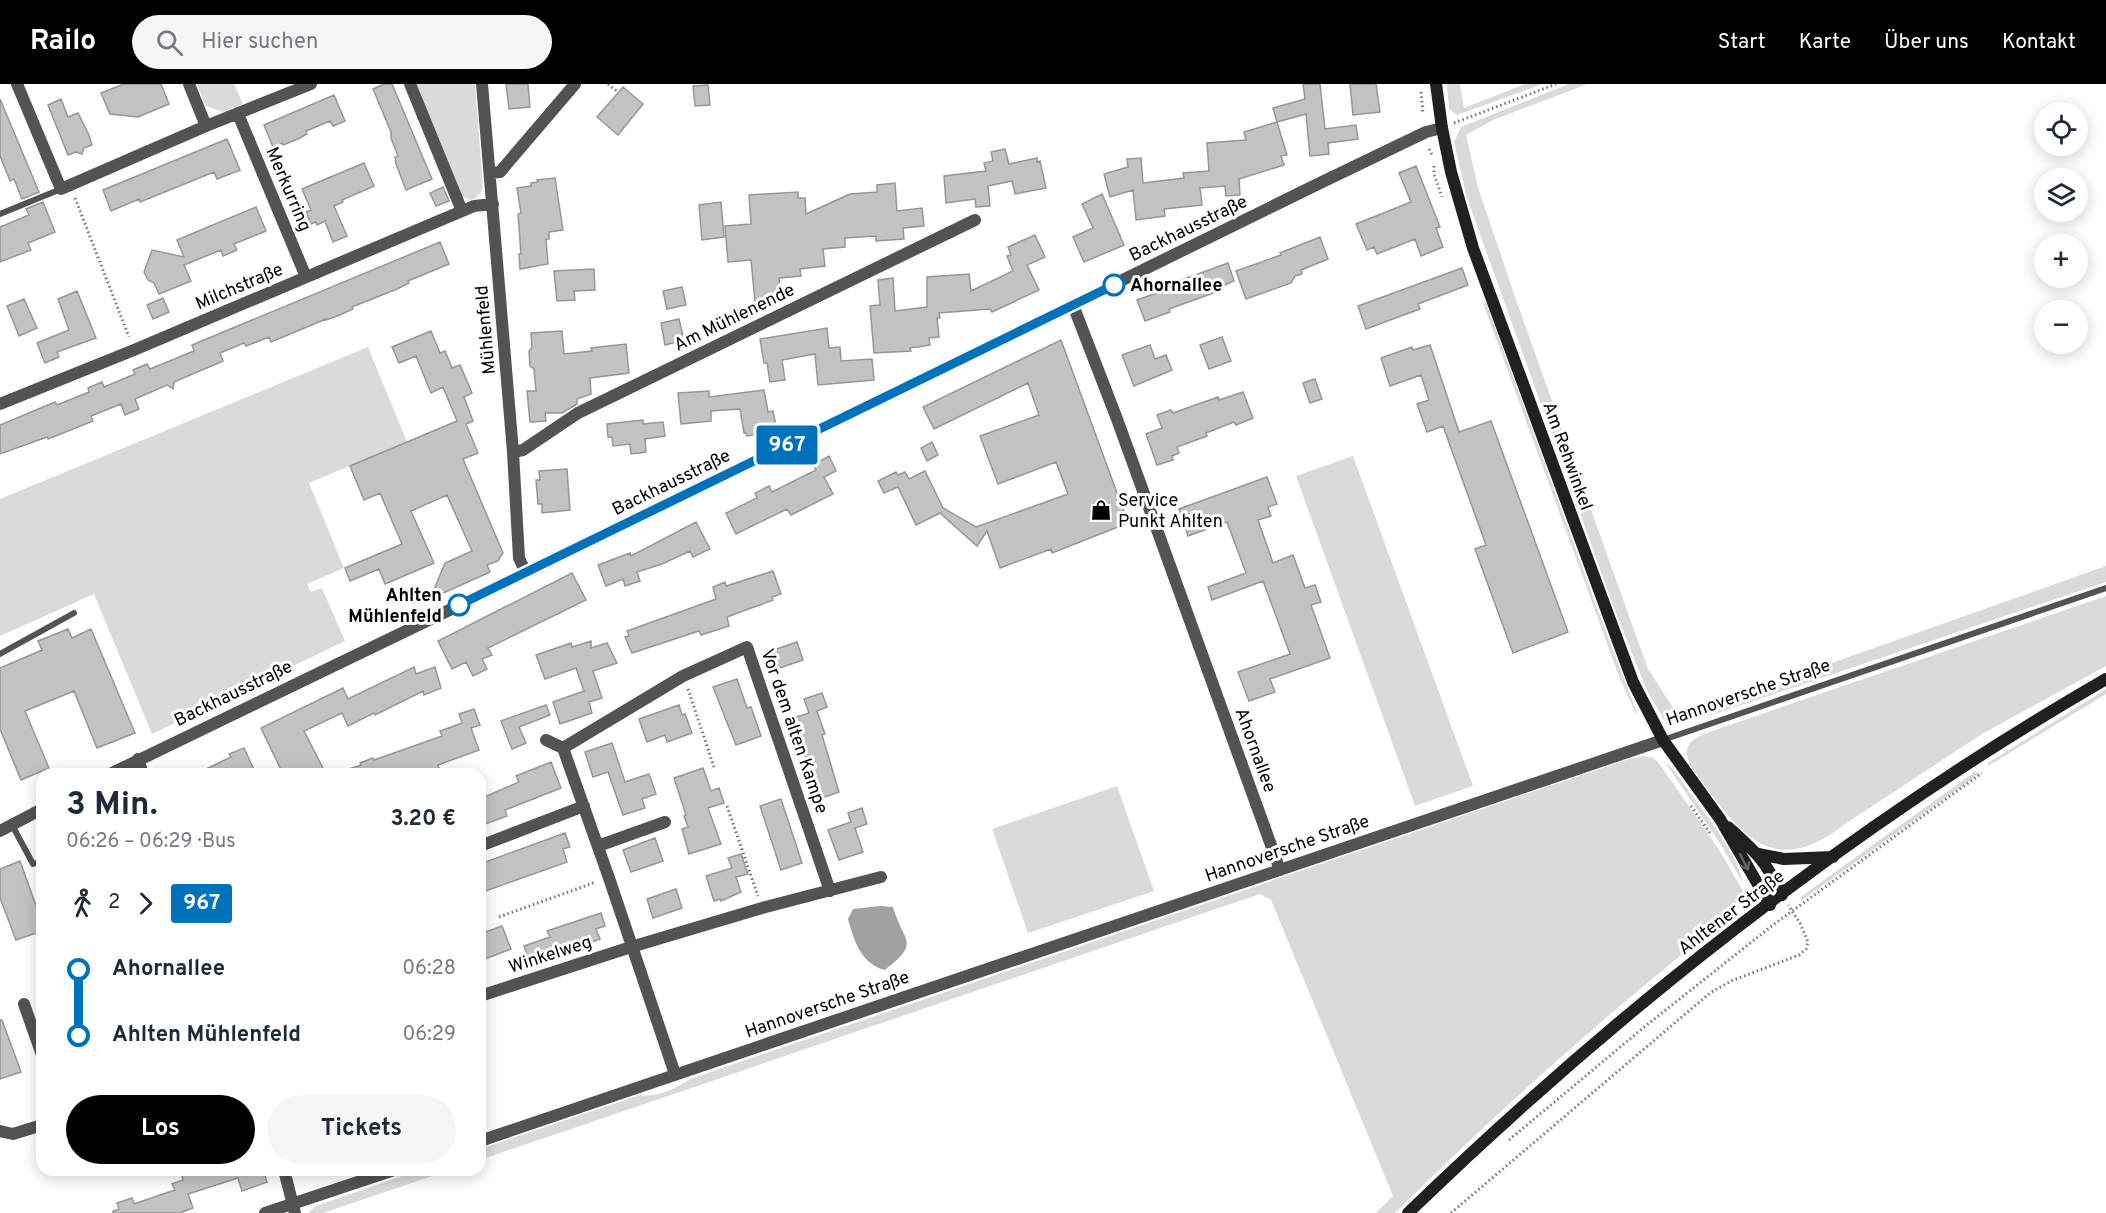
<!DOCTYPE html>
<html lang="de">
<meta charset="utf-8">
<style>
body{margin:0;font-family:Overpass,sans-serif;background:#f6f6f7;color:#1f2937;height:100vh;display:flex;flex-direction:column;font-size:22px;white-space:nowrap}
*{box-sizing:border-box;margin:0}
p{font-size:20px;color:#747a83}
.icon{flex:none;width:33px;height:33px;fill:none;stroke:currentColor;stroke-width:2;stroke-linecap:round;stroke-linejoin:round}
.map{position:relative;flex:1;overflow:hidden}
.drawer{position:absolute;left:36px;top:684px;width:450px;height:408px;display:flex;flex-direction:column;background:#fff;border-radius:18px;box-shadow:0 3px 15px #0003}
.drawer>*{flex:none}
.badge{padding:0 12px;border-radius:4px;font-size:21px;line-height:39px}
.fabs{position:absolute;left:2034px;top:18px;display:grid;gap:12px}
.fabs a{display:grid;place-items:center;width:54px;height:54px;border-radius:50%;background:#fff;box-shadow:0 3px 15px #0003;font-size:30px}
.map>.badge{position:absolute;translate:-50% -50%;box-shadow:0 0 0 3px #fff}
.legs{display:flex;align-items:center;gap:9px;height:66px;padding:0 30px;font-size:20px}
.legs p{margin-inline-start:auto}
.summary{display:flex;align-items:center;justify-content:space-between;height:102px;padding:0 30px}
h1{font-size:33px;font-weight:700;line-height:45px}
.primary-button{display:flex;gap:12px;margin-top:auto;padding:12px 30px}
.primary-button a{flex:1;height:69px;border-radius:36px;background:#000;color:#fff;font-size:24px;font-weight:700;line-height:69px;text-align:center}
.primary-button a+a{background:#f6f6f7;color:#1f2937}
ul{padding:0 30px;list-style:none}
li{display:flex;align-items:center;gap:21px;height:66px;font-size:22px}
li i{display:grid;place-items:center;width:9px;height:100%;margin:0 8px;background:currentColor}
li i::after{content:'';width:15px;height:15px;margin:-8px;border:4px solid;border-radius:50%;background:#fff}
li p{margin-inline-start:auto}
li:first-child i{background:linear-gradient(#0000 50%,currentColor 0)}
li:last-child i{background:linear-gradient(currentColor 50%,#0000 0)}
header{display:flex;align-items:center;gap:36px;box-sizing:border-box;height:84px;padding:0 30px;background:#000;color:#fff}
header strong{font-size:28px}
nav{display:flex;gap:33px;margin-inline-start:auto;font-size:21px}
.search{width:420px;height:54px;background:#f6f6f7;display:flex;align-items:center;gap:15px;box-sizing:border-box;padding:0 21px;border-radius:33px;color:#747a83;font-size:22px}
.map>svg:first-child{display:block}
.green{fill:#dadada}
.water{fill:#a1a1a1}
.building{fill:#c3c3c3;stroke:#979797;stroke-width:1.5}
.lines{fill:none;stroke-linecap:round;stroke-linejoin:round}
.path{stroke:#757575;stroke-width:3;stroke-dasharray:1.5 3;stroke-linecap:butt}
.lane{stroke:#535353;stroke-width:6}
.street{stroke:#535353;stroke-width:12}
.secondary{stroke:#202020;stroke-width:12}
.oneway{stroke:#636363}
.line-1-casing{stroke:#fff;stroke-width:14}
.line-1{stroke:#0072bc;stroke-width:9}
.stop-1-dot{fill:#fff;stroke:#0072bc;stroke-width:3}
.labels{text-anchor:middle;stroke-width:6;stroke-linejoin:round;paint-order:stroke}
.street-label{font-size:18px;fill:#000;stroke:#fff}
.stop-label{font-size:18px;font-weight:bold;fill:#000;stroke:#fff;text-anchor:start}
.poi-label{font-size:18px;fill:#000;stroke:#fff;text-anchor:start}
</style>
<header>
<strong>Railo</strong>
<div class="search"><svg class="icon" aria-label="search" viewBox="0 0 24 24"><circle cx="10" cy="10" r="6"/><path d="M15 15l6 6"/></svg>Hier suchen</div>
<nav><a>Start</a><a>Karte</a><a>Über uns</a><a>Kontakt</a></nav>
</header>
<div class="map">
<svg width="2106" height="1129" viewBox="0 0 2106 1129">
<rect width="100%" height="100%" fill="#fff"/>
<path class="green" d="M197,0H234L243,20L222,28L206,22Z
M414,0H475L483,104C480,110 477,114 470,116L460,112Z
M1447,0H1460L1464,24L1525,0H1543L1457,31L1449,25Z
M1569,0H1588L1493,36L1466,51L1478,103L1515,213L1648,585L1675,627L1682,630L1713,621L2106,482V498L1724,627L1683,639L1673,640L1665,637L1648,609L1614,524L1467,114L1454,58L1461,43Z
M1486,218L1603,540L1636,626L1637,632L1620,595L1483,219Z
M368,263L407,358L309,399L344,484L307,500L311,508L322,504L345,557L152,650L94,510L0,552V415Z
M1353,372L1473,702L1415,722L1296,392Z
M2106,512V582L1982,650L1845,740C1767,801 1736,742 1691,683C1681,661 1690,656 1709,648Z
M2106,605V610L1988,682V679Z
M1644,672L1653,674L1658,678L1718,764L1743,807C1737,836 1696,859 1674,877C1577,956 1484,1041 1395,1129H1376L1393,1112L1271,816L1260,810L480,1076V1065L640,1011C658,1014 676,1004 690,995L1629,675Z
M1665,678L1674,686C1692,713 1739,769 1743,799L1721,761Z
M1976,687L1979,690L1801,817L1802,812L1813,804Z
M1117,702L1154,807L1028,849L992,745Z
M419,1086H450L323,1129H308L316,1122Z"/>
<path class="water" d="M880,822L893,823C903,859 922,857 885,886C861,880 854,857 848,835L853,825Z"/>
<path class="building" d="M124,0H161L169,20L138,33L110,30L101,9Z
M384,0H392L432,95L406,106L396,80L395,73L398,72L391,54V48L373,5Z
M506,0H528L530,23L509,25Z
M1303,0H1320L1325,45L1356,41L1358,55L1328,59L1329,70L1310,72L1306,30L1277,38L1273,24L1305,15Z
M1350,0H1376L1380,28L1353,31Z
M708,1L710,21L695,22L693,2Z
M623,3L643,20L618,51L597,33Z
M334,11L345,37L333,42L330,37L306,47L307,50L300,54L283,61L282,59L273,63L264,41Z
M0,15L39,108L22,115L14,95L10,97L0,72Z
M61,15L68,33L78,29L89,51L92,61L84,64L82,70L76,68L68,71L48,21Z
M1277,38L1287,71L1281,72L1284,81L1239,95L1240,111L1226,112L1225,102L1200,104L1202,121L1164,125L1165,132L1136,136L1133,106L1110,113L1104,90L1128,83L1127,75L1141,74L1143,99L1184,94L1183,89L1209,87L1207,59L1246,56L1244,48Z
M227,55L240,86L217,95L214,88L140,118L139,115L111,127L103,106Z
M1005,65L1009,80L1037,74V78L1040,77L1046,104L1015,110L1012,97L988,102L990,122L976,123L975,115L946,119L944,92L986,87L984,79L993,77L991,68Z
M364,79L374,102L342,116L343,118L334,122L347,152L333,158L325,137L317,141L316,138L311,140L306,128L311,126L302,105Z
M1416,82L1440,143L1436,144L1443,163L1421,172L1415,155L1377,170L1374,163L1367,166L1356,140L1411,118L1399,89Z
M555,94L563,146L549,148V155H546L548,180L520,185L519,170H521L518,130L521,129L517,104L531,102V99L538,98L537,96Z
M895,99L897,127L922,124L924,142L903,144L904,155L876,157V152L845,154V163L823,165L825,182L800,185L801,192L779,194L781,215L755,217L751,176L728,178L725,142L751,140L749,111L798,108V114H805L806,130L850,110L877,108V101Z
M443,103L449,117L436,122L430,109Z
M1102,110L1124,161L1084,178L1073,153L1093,144L1082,120Z
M43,118L55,148L28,159L31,166L0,178V143L29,131L26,125Z
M721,118L724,153L702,156L699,121Z
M256,123L266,147L234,160L237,166L223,172L221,166L184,181L191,197L159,210L154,199L148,196L144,188L152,166L184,173L177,156Z
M1035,151L1045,173L1027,181L1039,206L992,228L990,225L939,229L940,234H937L939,253L929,254L930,261L910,264L911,267L874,269L870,222L880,221L878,196L893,194L895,227L927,223V193L969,190L971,207L1013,187L1007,172L1011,171L1008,163Z
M1320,153L1328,175L1301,186L1302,190L1295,192L1291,199L1246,215L1236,187L1281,171L1280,169Z
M440,158L449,180L408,197L409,199L397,205L352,223L353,225L340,231L326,236V235L271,258L269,253L246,262L244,259L220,269L223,277L174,298L173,305L167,301L135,315L139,325L125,331L121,320L91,332L93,337L48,355L47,353L0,370V341L55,318L57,321L89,308L88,304L102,298L104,303L135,290L133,286L147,280L150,285L194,267L192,261Z
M1228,179L1234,197L1215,205L1216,208L1169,225L1170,228L1145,237L1137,216L1181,200L1179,197Z
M1462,184L1468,201L1418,220L1420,225L1366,245L1358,222Z
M594,185L595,206L574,207L575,216L557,217L554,187Z
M682,203L686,221L667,225L663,207Z
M77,207L96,254L57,268L59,273L45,279L37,259L69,246L58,215Z
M163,214L169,228L153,235L147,221Z
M24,215L37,244L19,252L7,222Z
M679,235L684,256L665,261L661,239Z
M827,244L829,264L840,263L841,277L872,275L874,296L818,301L815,270L782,276L785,296L770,298L767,279H764L760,255Z
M431,247L440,269L445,267L452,284L460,281L472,309L464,313L473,337L466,340L478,369L463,375L503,469L498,477L487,481L490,488L430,515L445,479L472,467L447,411L411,427L434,479L385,500L379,485L350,497L345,484L402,460L380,409L364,416L350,382L457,337L443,303L431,309L416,272L399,279L392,263Z
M562,247L564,270L592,267L591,264L626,260L629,289L590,294L591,310L577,315V320L562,329H545L546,337L530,338L527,307H536L534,285L530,282L529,267L532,263L531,249Z
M1222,253L1231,277L1209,285L1200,261Z
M1061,256L1128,439L1052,469L1051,465L1000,484L987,447L977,462L940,429L916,441L898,403L884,409L878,397L896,388L898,391L905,388L909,395L925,387L943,424L976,443L1068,410L1056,378L998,400L980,352L1039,331L1028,299L934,345L923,323Z
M1150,261L1155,275L1166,271L1172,286L1134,302L1122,271Z
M1430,261L1459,348L1491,337L1568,548L1513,569L1475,465L1486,461L1443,342L1427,348L1417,320L1429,316L1421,291L1390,302L1381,274L1412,263L1413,266Z
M1315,295L1322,315L1310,319L1303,299Z
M764,306L768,328L773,327L776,342L759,346L760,350L747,352L746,349H744L740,325L711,327V337L681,340L678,309L709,307V313Z
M1243,308L1253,334L1236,341L1234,338L1206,349L1207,352L1177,363L1179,369L1172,372L1173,376L1157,381L1146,350L1162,344L1157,331L1171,326L1173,329L1218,313L1219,316Z
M643,336V340L663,338L665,352L645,355L646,368L631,370L630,360L613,362L612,353H608L607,340Z
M932,358L938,371L927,377L921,364Z
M829,372L836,387L824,393L833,410L791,431L787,425L736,450L726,429L757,414L755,409L769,402L772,408L816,386L813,381Z
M567,385L570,426L542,429V420H538L536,396H540L539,387Z
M1267,393L1277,420L1268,423L1271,432L1258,436L1273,479L1293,471L1305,504L1315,501L1321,518L1311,521L1330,574L1270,595L1275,608L1249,617L1238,588L1290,570L1263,497L1212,516L1208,503L1246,489L1227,438L1188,452L1179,425Z
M696,438L710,465L693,473L690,467L662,480L637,488L640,497L625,502L623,495L606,502L598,481L630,469L631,472Z
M773,487L781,510L772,513L773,516L727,533L729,542L701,551L699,547L632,569L625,553L629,552L627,547L716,515L713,503L725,498L726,502Z
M572,489L586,516L488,564L492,571L482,575L487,585L473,592L466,578L452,585L438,557Z
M68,545L72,554L91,545L135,649L97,664L74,607L25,627L49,684L21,696L0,645V584L42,566L38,557Z
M591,557V564L607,559L617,579L593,587L602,614L589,618L592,629L560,640L553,618L584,607L576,584L545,595L536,571L571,559L572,563Z
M797,558L803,576L771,587L765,569Z
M414,583L416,590L435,583L441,604L424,611L423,607L375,631L374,629L348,642L342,629L304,647L326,690H283L261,644L343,604L348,615Z
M737,595L747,624L751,623L761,652L736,661L713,603Z
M822,609L827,623L817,627L825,650L822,651L839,708L816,716L808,693L812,692L801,659H799L790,635L809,629L804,615Z
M546,621L550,631L519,643L526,659L512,665L501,637Z
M679,621L682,631L685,630L692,649L667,658L665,651L647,658L639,635Z
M474,625L480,641L471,644L479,666L438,681L441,690H341L340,688L361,681L360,679L373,674L374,676L442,652L440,647L462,639L459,630Z
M612,659L625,698L649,690L656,710L642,715L645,724L623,731L608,688L593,693L585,668Z
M244,664L256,690H196L231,673L229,670Z
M551,678L561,704L505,726L507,732L480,742V715L519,698L516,692Z
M703,684L711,707L719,704L724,719L708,724L721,760L689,770L682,745L688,743L684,732L686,731L674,694Z
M781,715L802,779L781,786L760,722Z
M862,724L867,740L855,744L863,768L839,776L828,746L851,738L848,729Z
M565,749L570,763L563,765L567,778L480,809V780Z
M655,754L663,777L631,788L623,766Z
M741,770L748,790L736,793L741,808L721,817L720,815L714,817L706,792L732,784L728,774Z
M20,777L39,830L42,829V847L16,856L0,814V785Z
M676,805L682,824L653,834L647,815Z
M601,829L605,842L596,845L600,855L531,880L524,862L550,853L547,847Z
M502,842L511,865L480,877V850Z
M0,936H2L21,988L0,995Z
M214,1086H263L267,1098L242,1107L238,1094L188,1110L193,1124L180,1129H113V1127L119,1125L117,1119L132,1114L134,1120L160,1111L175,1106L172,1100L183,1096L182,1092L196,1087L198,1091Z"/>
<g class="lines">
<path class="path" d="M608,0L618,8
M1421,8L1423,30
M1454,39L1556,0
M1429,65L1433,73
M1434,82V90L1442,113
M75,114L129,253
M688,605L714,683
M727,722L758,812
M1691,722L1710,749
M499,833L596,798
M1509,1056L1643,944L1773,841L1982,689
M1451,1129L1710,909L1731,897L1799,871L1806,865L1808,858L1800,839L1788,821"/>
<path class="lane" d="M0,130L61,105
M0,570L74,529
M1663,656L2106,504
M12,741L33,780L42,777"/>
<path class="street" d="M17,0L61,105L206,42L311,0
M189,0L206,42
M410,0L462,127
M482,0L513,368L519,474L526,489
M238,30L306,193
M490,89L500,88L575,0
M1073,221L1117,335L1280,786
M0,320L134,266L474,122L493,120
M513,368L523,366L578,329L975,136
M546,656L563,664L609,794L675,990
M563,664L683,592L747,563L830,807
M138,675L143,690
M110,690L526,489L1320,99L1426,48L1442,44
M0,747L42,725
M480,762L584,722
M598,762L665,738
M480,912L631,863L762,824L881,793
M24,920L42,971
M0,1047L13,1050L42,1041
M480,1057L1663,656
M284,1086L295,1129
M265,1129L394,1086"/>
<path class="secondary" d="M1436,0L1442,44L1451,88L1473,164L1633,598L1663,656L1720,735L1770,821
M1728,743C1755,767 1766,777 1782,811
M1758,770L1784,775L1833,773
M1408,1129C1618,926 1853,741 2106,595"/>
</g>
<defs><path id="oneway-shaft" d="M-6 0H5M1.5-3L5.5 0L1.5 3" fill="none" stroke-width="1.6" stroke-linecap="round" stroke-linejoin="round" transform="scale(1.5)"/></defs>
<use class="oneway" href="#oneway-shaft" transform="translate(1744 778) rotate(62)"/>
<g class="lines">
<g class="line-1-casing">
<path id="line-1" d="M459,521L1114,201"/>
</g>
<use href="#line-1" class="line-1"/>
</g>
<defs>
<g id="shop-bare" transform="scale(1.62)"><path d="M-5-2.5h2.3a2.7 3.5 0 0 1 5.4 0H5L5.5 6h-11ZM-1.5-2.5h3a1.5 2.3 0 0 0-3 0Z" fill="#000" stroke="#fff" stroke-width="2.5" paint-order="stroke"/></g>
</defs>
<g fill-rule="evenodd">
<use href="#shop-bare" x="1101" y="426"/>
</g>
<g class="stop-1-dot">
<circle cx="1114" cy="201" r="10"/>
<circle cx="459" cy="521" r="10"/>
</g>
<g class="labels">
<g class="street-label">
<text transform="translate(289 105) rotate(67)" y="6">Merkurring</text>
<text transform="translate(1188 144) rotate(-26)" y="6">Backhausstraße</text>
<text transform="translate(239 202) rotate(-23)" y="6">Milchstraße</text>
<text transform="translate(734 233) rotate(-26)" y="6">Am Mühlenende</text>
<text transform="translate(485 246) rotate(-95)" y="6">Mühlenfeld</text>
<text transform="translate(1568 372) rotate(70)" y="6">Am Rehwinkel</text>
<text transform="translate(671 398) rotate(-26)" y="6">Backhausstraße</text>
<text transform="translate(1748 608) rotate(-19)" y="6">Hannoversche Straße</text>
<text transform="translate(233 609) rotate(-26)" y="6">Backhausstraße</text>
<text transform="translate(795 647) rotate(71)" y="6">Vor dem alten Kampe</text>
<text transform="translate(1256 666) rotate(70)" y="6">Ahornallee</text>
<text transform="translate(1287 764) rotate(-19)" y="6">Hannoversche Straße</text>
<text transform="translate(1731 828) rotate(-37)" y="6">Ahltener Straße</text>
<text transform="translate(550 870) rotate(-18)" y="6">Winkelweg</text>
<text transform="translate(827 920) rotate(-19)" y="6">Hannoversche Straße</text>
</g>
<g class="stop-label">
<text x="1130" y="207">Ahornallee</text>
<text x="442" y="517" text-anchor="end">Ahlten<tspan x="442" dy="21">Mühlenfeld</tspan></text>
</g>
<g class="poi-label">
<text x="1118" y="422">Service<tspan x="1118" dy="21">Punkt Ahlten</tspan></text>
</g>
</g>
</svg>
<div class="fabs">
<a><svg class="icon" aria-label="locate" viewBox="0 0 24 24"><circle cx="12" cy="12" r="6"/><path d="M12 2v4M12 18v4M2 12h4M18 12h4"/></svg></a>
<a><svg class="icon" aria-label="layers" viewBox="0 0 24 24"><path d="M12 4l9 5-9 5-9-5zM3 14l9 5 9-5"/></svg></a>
<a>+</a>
<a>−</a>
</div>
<b class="badge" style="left:787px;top:361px;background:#0072bc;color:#fff">967</b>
<section class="drawer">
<div class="summary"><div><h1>3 Min.</h1><p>06:26 – 06:29 · Bus</p></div><b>3.20 €</b></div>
<div class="legs"><svg class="icon" aria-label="walk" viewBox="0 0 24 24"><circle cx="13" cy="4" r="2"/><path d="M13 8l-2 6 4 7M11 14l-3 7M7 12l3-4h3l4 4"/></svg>2<svg class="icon" aria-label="forward" viewBox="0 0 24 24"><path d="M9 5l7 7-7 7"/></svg><b class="badge" style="background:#0072bc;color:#fff">967</b></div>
<ul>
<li><i style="color:#0072bc"></i><b>Ahornallee</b><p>06:28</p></li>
<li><i style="color:#0072bc"></i><b>Ahlten Mühlenfeld</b><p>06:29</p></li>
</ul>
<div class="primary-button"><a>Los</a><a>Tickets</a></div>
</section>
</div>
